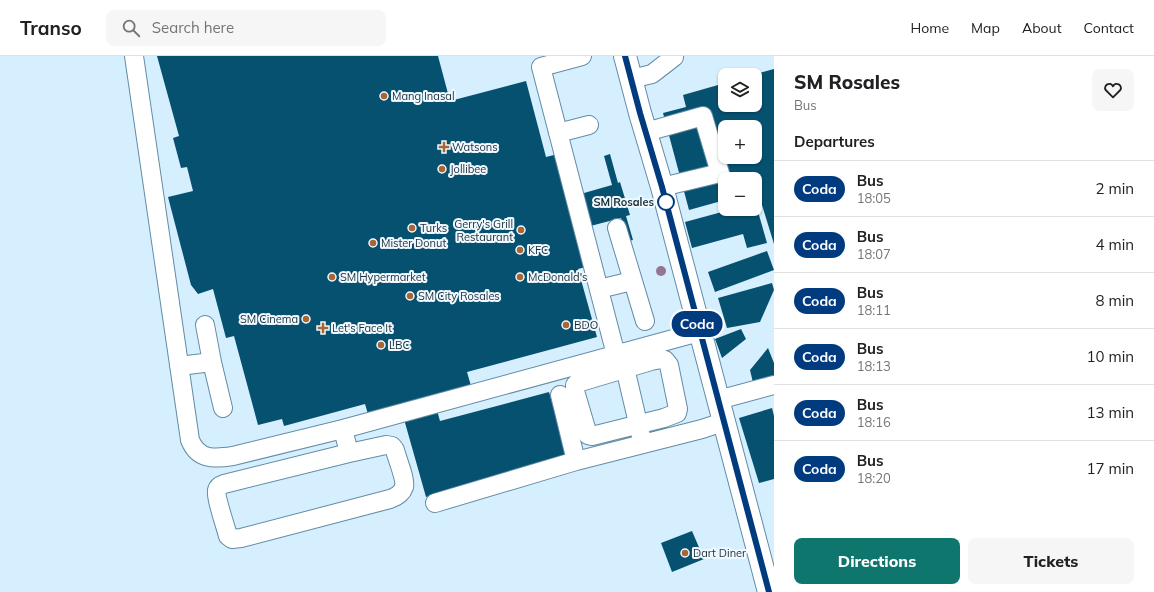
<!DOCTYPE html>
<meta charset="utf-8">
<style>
body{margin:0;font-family:Mulish,sans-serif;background:#f6f6f6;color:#202124;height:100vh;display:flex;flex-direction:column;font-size:15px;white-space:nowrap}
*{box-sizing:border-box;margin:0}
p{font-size:13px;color:#757577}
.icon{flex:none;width:22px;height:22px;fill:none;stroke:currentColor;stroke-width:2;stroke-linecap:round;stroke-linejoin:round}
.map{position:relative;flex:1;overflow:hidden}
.side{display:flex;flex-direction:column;background:#fff;width:380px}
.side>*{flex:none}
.badge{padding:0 8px;border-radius:13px;font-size:14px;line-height:26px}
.controls{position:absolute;left:718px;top:12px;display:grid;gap:8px}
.controls a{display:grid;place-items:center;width:44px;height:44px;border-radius:8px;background:#fff;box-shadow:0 1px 3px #0004;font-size:20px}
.map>.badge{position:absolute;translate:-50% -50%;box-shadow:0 0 0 2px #fff}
h2{padding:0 20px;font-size:15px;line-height:36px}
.round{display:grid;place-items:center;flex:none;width:42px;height:42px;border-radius:8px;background:#f6f6f6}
.headline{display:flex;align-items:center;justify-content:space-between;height:68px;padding:0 20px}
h1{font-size:19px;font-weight:800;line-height:30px}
.button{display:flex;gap:8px;margin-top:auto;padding:8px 20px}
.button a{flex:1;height:46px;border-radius:8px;background:#0f766e;color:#fff;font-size:16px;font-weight:800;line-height:46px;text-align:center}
.button a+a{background:#f6f6f6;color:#202124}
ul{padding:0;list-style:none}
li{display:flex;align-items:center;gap:12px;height:56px;padding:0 20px;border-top:1px solid #e0e0e0}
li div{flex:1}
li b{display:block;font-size:15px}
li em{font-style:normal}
li .badge{min-width:44px;font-weight:700;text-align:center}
header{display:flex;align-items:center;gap:24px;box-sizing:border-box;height:56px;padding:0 20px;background:#fff;border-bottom:1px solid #e0e0e0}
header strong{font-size:19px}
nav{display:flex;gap:22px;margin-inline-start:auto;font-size:14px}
.search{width:280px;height:36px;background:#f6f6f6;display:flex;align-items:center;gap:10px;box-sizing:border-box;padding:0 14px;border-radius:8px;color:#757577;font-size:15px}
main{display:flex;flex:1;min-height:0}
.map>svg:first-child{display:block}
.building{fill:#065070;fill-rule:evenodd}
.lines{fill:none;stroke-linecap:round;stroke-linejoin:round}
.minor-casing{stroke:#638ca5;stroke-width:20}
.highway-casing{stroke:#638ca5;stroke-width:24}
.minor{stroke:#fff;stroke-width:18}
.highway{stroke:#fff;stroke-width:22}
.tree{fill:#947692}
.line-casing{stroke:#fff;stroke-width:9}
.line{stroke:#003b80;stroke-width:6}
.poi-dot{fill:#a96534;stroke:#f0f9ff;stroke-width:1.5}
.stop-dot{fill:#fff;stroke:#003b80;stroke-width:2}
.labels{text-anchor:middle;stroke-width:4;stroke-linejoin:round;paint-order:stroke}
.poi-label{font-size:11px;fill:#1b2d37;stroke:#f0f9ff;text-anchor:start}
.stop-label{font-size:11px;font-weight:bold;fill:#1b2d37;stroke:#f0f9ff;text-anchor:end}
</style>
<header>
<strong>Transo</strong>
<div class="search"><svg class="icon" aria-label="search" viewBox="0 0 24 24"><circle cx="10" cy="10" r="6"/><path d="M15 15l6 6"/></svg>Search here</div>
<nav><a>Home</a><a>Map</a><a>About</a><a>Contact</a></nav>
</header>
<main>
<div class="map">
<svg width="774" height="536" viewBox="0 0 774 536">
<rect width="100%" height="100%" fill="#d5efff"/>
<path class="building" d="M157,0H438L450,45L526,25L546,101L558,98L570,141L612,129L604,100L610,98L618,127L620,126L630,159L626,160L633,184L628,185L621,162L579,173L589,210L578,213L597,281L467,316L471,330L433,340L440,365L549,336L568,403L426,441L400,349L368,358L365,348L284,370L282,363L258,369L234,280L226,282L213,233L198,238L191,229L168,141L193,135L187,111L181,112L173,82L179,80Z
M774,13V188L758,136L755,137V123H725V144L689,154L663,57L686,51L683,39L725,27V49H755V18ZM725,71H755V101H725Z
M755,145L767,187L747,192L743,178L692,192L685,166L733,153H755Z
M767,195L774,214L715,236L708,216Z
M772,227L774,234L760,266L727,272L718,242Z
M741,273L746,283L722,302L715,283Z
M768,292L774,307V327L754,331L750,314Z
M772,352L774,360V423L759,427L739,362Z
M692,475L704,503L672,516L661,487Z"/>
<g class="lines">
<g class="minor-casing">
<path id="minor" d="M134,0L190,384C198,404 214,403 233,400L343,373L699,276
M582,0L541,11L616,299
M631,23L652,18L674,1V0
M646,76L703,60L720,117L662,131
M558,77L589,69
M617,172L645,265
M599,233L632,225
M661,303L665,304L669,309L678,353L677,357L664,362L592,380L588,379L575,335V329L577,327L651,305Z
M212,306L223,352
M179,310L212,306L205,269
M625,312L641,380
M560,339L576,405
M718,344L774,329
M343,373L349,397L224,428C221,429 218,430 217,434C215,440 226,472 228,480L232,483L241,482L390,443C396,441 402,437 404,431C406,423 397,403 395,394L392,390L386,389L349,397
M435,447L576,405L702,373L723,366"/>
</g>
<g class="highway-casing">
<path id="highway" d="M625,0L640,57L662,131L769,536"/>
</g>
<use href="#minor" class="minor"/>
<use href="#highway" class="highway"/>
</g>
<circle class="tree" cx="661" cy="215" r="5"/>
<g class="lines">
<g class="line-casing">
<path id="line" d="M625,0L640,57L662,131L769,536"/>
</g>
<use href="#line" class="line"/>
</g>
<g class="poi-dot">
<circle cx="384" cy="40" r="4"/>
<path d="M442 85h4v4h4v4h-4v4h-4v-4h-4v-4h4z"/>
<circle cx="442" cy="113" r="4"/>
<circle cx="412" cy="172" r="4"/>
<circle cx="521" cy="174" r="4"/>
<circle cx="373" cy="187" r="4"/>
<circle cx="520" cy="194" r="4"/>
<circle cx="332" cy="221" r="4"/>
<circle cx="520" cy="221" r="4"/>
<circle cx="410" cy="240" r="4"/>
<circle cx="306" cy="263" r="4"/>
<circle cx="566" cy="269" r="4"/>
<path d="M321 266h4v4h4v4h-4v4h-4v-4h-4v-4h4z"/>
<circle cx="381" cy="289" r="4"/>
<circle cx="685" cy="497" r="4"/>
</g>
<circle class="stop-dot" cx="666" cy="146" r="8"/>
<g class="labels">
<g class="poi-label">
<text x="392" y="44">Mang Inasal</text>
<text x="452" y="95">Watsons</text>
<text x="450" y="117">Jollibee</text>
<text x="513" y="172" text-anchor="end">Gerry's Grill<tspan x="513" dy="13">Restaurant</tspan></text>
<text x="420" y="176">Turks</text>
<text x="381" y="191">Mister Donut</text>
<text x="528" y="198">KFC</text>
<text x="340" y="225">SM Hypermarket</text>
<text x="528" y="225">McDonald's</text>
<text x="418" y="244">SM City Rosales</text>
<text x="298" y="267" text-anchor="end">SM Cinema</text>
<text x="574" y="273">BDO</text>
<text x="332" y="276">Let's Face It</text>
<text x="389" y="293">LBC</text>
<text x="693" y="501">Dart Diner</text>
</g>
<g class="stop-label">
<text x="654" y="150">SM Rosales</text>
</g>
</g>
</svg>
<div class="controls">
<a><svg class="icon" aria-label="layers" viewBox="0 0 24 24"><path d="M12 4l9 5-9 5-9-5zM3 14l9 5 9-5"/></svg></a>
<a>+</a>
<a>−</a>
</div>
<b class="badge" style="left:697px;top:268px;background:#003b80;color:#fff">Coda</b>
</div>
<section class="side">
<div class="headline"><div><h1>SM Rosales</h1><p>Bus</p></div><a class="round"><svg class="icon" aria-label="heart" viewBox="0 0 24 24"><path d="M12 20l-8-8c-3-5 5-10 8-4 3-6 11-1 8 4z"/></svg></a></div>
<h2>Departures</h2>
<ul>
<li><span class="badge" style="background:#003b80;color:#fff">Coda</span><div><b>Bus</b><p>18:05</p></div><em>2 min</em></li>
<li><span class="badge" style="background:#003b80;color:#fff">Coda</span><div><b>Bus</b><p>18:07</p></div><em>4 min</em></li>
<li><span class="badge" style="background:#003b80;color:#fff">Coda</span><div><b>Bus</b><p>18:11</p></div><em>8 min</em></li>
<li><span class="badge" style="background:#003b80;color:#fff">Coda</span><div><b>Bus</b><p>18:13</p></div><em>10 min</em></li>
<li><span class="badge" style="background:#003b80;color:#fff">Coda</span><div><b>Bus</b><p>18:16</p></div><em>13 min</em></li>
<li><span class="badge" style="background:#003b80;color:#fff">Coda</span><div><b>Bus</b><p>18:20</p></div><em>17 min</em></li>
</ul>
<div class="button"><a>Directions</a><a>Tickets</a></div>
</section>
</main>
